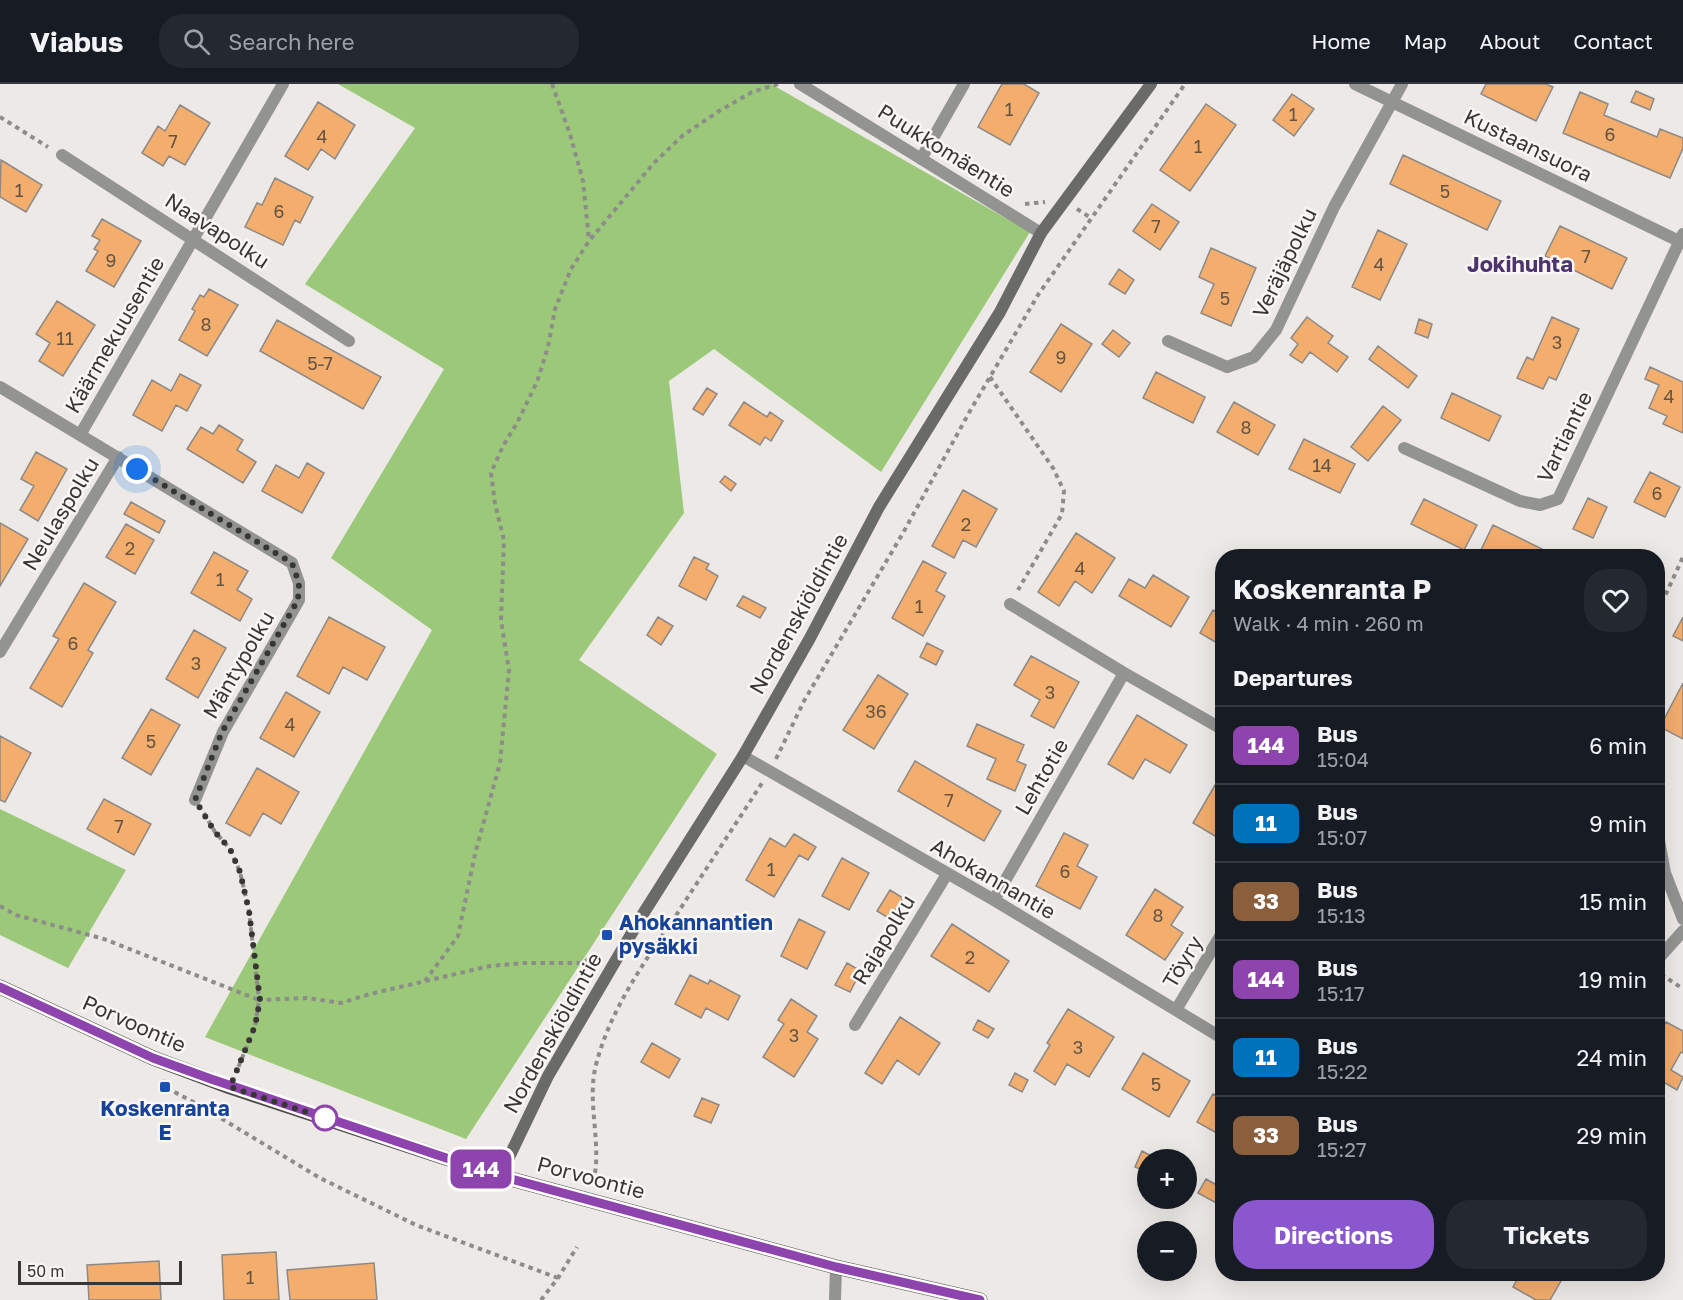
<!DOCTYPE html>
<meta charset="utf-8">
<style>
body{margin:0;font-family:"Golos Text",sans-serif;background:#242831;color:#f1f3f6;height:100vh;display:flex;flex-direction:column;font-size:22px;white-space:nowrap}
*{box-sizing:border-box;margin:0}
p{font-size:20px;color:#9ea1a6}
.icon{flex:none;width:33px;height:33px;fill:none;stroke:currentColor;stroke-width:2;stroke-linecap:round;stroke-linejoin:round}
.map{position:relative;flex:1;overflow:hidden}
.details{position:absolute;left:1215px;top:465px;width:450px;height:732px;display:flex;flex-direction:column;background:#171b24;border-radius:24px;box-shadow:0 6px 24px #0002}
.details>*{flex:none}
.badge{padding:0 12px;border-radius:9px;font-size:21px;line-height:39px}
.fabs{position:absolute;left:1137px;top:1065px;display:grid;gap:12px}
.fabs a{display:grid;place-items:center;width:60px;height:60px;border-radius:50%;background:#171b24;box-shadow:0 6px 24px #0002;font-size:30px}
.scale{position:absolute;left:18px;bottom:15px;width:164px;box-sizing:border-box;padding-left:6px;border:3px solid #373635;border-top:0;font-size:16px;line-height:21px;white-space:nowrap;color:#373635;-webkit-text-stroke:4px #f9f6f3;paint-order:stroke}
.you{position:absolute;width:30px;height:30px;margin:-15px;border:4px solid #fff;border-radius:50%;background:#1a73e8;box-shadow:0 0 0 9px #1a73e833}
.map>.badge{position:absolute;translate:-50% -50%;box-shadow:0 0 0 3px #fff}
h2{padding:0 18px;font-size:22px;line-height:54px}
.round{display:grid;place-items:center;flex:none;width:63px;height:63px;border-radius:24px;background:#242831}
.overview{display:flex;align-items:center;justify-content:space-between;height:102px;padding:0 18px}
h1{font-size:28px;font-weight:700;line-height:45px}
.button{display:flex;gap:12px;margin-top:auto;padding:12px 18px}
.button a{flex:1;height:69px;border-radius:24px;background:#8b57cf;color:#fff;font-size:24px;font-weight:700;line-height:69px;text-align:center}
.button a+a{background:#242831;color:#f1f3f6}
ul{padding:0;list-style:none}
li{display:flex;align-items:center;gap:18px;height:78px;padding:0 18px;border-top:2px solid #363941}
li div{flex:1}
li b{display:block;font-size:22px}
li em{font-style:normal}
li .badge{min-width:66px;font-weight:700;text-align:center}
header{display:flex;align-items:center;gap:36px;box-sizing:border-box;height:84px;padding:0 30px;background:#171b24;border-bottom:2px solid #363941}
header strong{font-size:28px}
nav{display:flex;gap:33px;margin-inline-start:auto;font-size:21px}
.search{width:420px;height:54px;background:#242831;display:flex;align-items:center;gap:15px;box-sizing:border-box;padding:0 21px;border-radius:24px;color:#9ea1a6;font-size:22px}
.map>svg:first-child{display:block}
.forest{fill:#9bc879}
.building{fill:#f3ad6d;stroke:#8c8987;stroke-width:1.5}
.lines{fill:none;stroke-linecap:round;stroke-linejoin:round}
.path{stroke:#8e8c8a;stroke-width:4;stroke-dasharray:4.5 4.5;stroke-linecap:butt}
.minor{stroke:#939391;stroke-width:12}
.tertiary{stroke:#939391;stroke-width:12}
.secondary{stroke:#6a6a68;stroke-width:12}
.primary{stroke:#4e4d4b;stroke-width:15}
.line-casing{stroke:#fff;stroke-width:14}
.line{stroke:#8e44ad;stroke-width:9}
.walk{stroke:#373635;stroke-width:6;stroke-dasharray:0 10.8}
.transit-dot{fill:#1a4fb4;stroke:#f9f6f3;stroke-width:2}
.stop-dot{fill:#fff;stroke:#8e44ad;stroke-width:3}
.labels{text-anchor:middle;stroke-width:5;stroke-linejoin:round;paint-order:stroke}
.number-label{font-size:18px;fill:#665443}
.street-label{font-size:21px;fill:#373635;stroke:#f9f6f3}
.transit-label{font-size:21px;font-weight:bold;fill:#164399;stroke:#f9f6f3;text-anchor:start}
.neighbourhood-label{font-size:22px;font-weight:bold;fill:#4c346f;stroke:#f9f6f3}
</style>
<header>
<strong>Viabus</strong>
<div class="search"><svg class="icon" aria-label="search" viewBox="0 0 24 24"><circle cx="10" cy="10" r="6"/><path d="M15 15l6 6"/></svg>Search here</div>
<nav><a>Home</a><a>Map</a><a>About</a><a>Contact</a></nav>
</header>
<div class="map">
<svg width="1683" height="1216" viewBox="0 0 1683 1216">
<rect width="100%" height="100%" fill="#ece9e6"/>
<path class="forest" d="M338,0H771L1030,148L881,388L714,265L669,297L684,429L579,576L717,670L466,1055L205,953L432,546L331,474L444,285L305,200L415,44Z
M0,725L126,786L68,884L0,851Z"/>
<path class="building" d="M1002,0H1024L1039,9L1010,61L978,43Z
M1486,0H1546L1553,3L1536,37L1481,10Z
M1636,7L1654,15L1650,26L1631,18Z
M1580,8L1608,20L1604,31L1657,53L1660,45L1683,54V64L1670,94L1563,49Z
M1292,10L1314,25L1294,52L1273,36Z
M318,18L355,41L335,75L321,65L308,86L285,72Z
M1206,20L1236,41L1190,107L1160,86Z
M180,21L210,39L185,81L169,72L163,82L142,69L158,42L165,47Z
M1403,71L1501,117L1487,146L1390,100Z
M1,76L42,101L26,128L0,113Z
M275,94L313,113L300,139L295,136L283,161L245,143L257,119L262,121Z
M1152,120L1179,138L1160,166L1133,147Z
M102,135L141,157L114,203L86,187L98,167L94,165L100,156L92,152Z
M1560,142L1627,174L1612,205L1545,172Z
M1378,146L1407,160L1380,216L1352,203Z
M1211,164L1256,184L1231,242L1201,229L1214,200L1199,193Z
M1119,185L1134,196L1125,210L1109,200Z
M209,205L238,221L207,272L179,256L195,227L192,225L200,211L204,213Z
M57,217L95,241L63,292L39,277L50,259L36,250Z
M1307,233L1333,252L1328,259L1348,273L1337,288L1310,268L1302,279L1290,271L1298,260L1291,254Z
M1552,233L1579,245L1556,296L1549,293L1543,305L1517,294L1527,273L1533,276Z
M1419,235L1432,240L1428,254L1415,249Z
M277,236L381,293L363,325L260,267Z
M1061,240L1092,260L1061,308L1030,288Z
M1113,246L1130,259L1119,273L1102,260Z
M1378,262L1417,292L1408,304L1369,275Z
M1650,283L1683,298V349L1663,340L1667,332L1649,324L1659,301L1645,295Z
M1156,288L1205,313L1193,339L1143,314Z
M180,290L201,301L187,327L176,321L162,347L133,331L152,296L171,307Z
M707,304L717,310L703,331L693,325Z
M1452,309L1501,332L1489,357L1441,334Z
M744,318L767,333L770,328L783,337L771,357L765,353L760,361L729,341Z
M1234,318L1275,341L1258,371L1217,348Z
M1383,322L1401,336L1368,377L1351,363Z
M219,341L243,356L237,366L256,378L243,399L187,365L201,343L213,350Z
M1304,355L1355,380L1340,409L1289,385Z
M36,368L67,385L38,437L20,426L34,402L21,395Z
M307,379L324,389L302,429L262,407L276,381L299,394Z
M1650,388L1680,403L1665,433L1634,418Z
M725,392L736,400L731,407L720,398Z
M963,406L997,425L976,463L963,456L954,474L932,462Z
M1588,414L1607,423L1593,454L1573,445Z
M1424,415L1477,441L1464,466L1411,440Z
M131,418L165,437L159,449L124,430Z
M0,439L28,455L0,502Z
M126,440L154,456L135,490L106,473Z
M1493,441L1542,465L1538,472H1489L1480,468Z
M1076,449L1115,474L1092,509L1075,497L1059,522L1038,508Z
M214,468L248,487L237,506L252,515L240,537L191,509Z
M694,473L709,480L706,485L718,492L706,516L679,502Z
M923,477L946,489L936,507L945,512L923,552L892,534Z
M1153,491L1189,513L1171,543L1119,512L1129,495L1145,504Z
M84,499L116,518L88,566L93,569L62,623L30,604L59,555L53,552Z
M743,512L766,524L760,534L737,522Z
M1213,526L1222,531V562L1200,549Z
M329,533L385,563L367,596L343,583L329,610L297,592Z
M658,533L673,542L661,561L647,551Z
M1683,533V557L1673,552Z
M194,546L226,564L198,614L166,595Z
M927,559L943,567L936,581L920,573Z
M1031,572L1079,598L1054,644L1031,632L1040,616L1014,601Z
M878,591L908,610L874,665L843,646Z
M1683,599V655L1660,643Z
M286,608L320,628L294,673L260,654Z
M151,625L180,641L151,691L122,674Z
M1137,631L1187,661L1170,689L1145,675L1133,695L1108,680Z
M977,640L1024,661L1017,677L1026,681L1015,707L987,695L996,675L967,662Z
M0,652L31,669L5,718L0,716Z
M915,677L1001,727L984,757L898,707Z
M257,684L299,708L281,740L263,729L250,752L226,739Z
M1222,689V751L1220,755L1193,739Z
M104,715L151,740L134,771L87,745Z
M1064,749L1088,761L1077,782L1097,793L1080,825L1036,802Z
M794,750L816,763L808,776L799,771L774,813L746,796L770,754L785,763Z
M842,774L869,789L849,826L822,812Z
M1155,805L1183,823L1171,841L1183,849L1165,876L1126,851Z
M890,806L903,814L890,835L877,827Z
M799,835L825,848L807,885L781,872Z
M952,840L1009,877L989,908L931,872Z
M847,879L861,887L850,908L835,901Z
M690,891L708,900L710,896L740,912L728,936L706,924L701,934L675,920Z
M791,915L817,932L807,948L818,955L794,993L763,973L784,940L778,936Z
M1068,925L1114,953L1089,993L1067,980L1055,1001L1034,987L1050,961L1047,959Z
M900,933L940,959L919,991L897,976L882,1000L865,989Z
M978,936L994,945L988,954L973,946Z
M1666,938L1683,947V969L1681,968L1671,986L1683,993L1677,1006L1658,995V953Z
M652,959L680,975L669,994L641,978Z
M1143,969L1190,997L1169,1033L1122,1005Z
M1015,989L1028,996L1022,1008L1009,1001Z
M1213,1010L1222,1015V1052L1197,1038Z
M702,1014L719,1021L711,1039L694,1032Z
M1142,1067L1159,1076H1148V1089L1135,1083Z
M1206,1095L1222,1104V1111L1218,1120L1198,1109Z
M276,1168L279,1216H224L222,1171Z
M159,1177L161,1216H89L87,1181Z
M374,1179L377,1216H290L287,1186Z
M1520,1190H1565L1550,1216H1536L1513,1203Z"/>
<g class="lines">
<path class="path" d="M552,0L570,50L583,97L589,156
M0,33L48,63
M1025,120L1045,118
M1077,125L1091,134
M990,293L1053,384L1064,407L1062,430L1018,506
M1658,527L1683,473
M776,675L804,617L903,449L970,327L1038,211L1185,0
M204,729L215,748L230,765L240,788L249,827L259,916L307,914L341,919L370,910L490,882L524,879H581L596,872L601,875
M0,822L16,831L104,855L259,916L255,942L236,989
M1661,890L1683,905
M425,897L458,852L475,770L500,679L509,586L501,536L504,456L495,420L491,389L503,362L517,339L537,298L548,263L555,225L571,185L589,157L653,80L682,52L719,27L752,8L778,0
M163,996L165,1003L199,1021L320,1094L416,1141L558,1194
M595,1089C600,1055 588,1019 595,985C608,929 643,880 675,833C704,788 733,744 762,699
M541,1216L558,1194L577,1163"/>
<path class="minor" d="M800,0L1041,149
M1355,0L1683,159
M62,71L349,257
M921,75L964,0
M1168,257L1227,283L1254,273L1276,246L1334,123L1402,0
M0,303L80,351
M1404,364L1520,417L1540,421L1558,415L1683,150
M1010,520L1124,589L1222,645
M0,568L118,373
M743,672L994,816L1222,954
M195,716L223,648L299,516V499L292,479L80,351L283,0
M1658,751L1665,789L1683,835
M994,816L1124,589
M1658,875L1683,847
M1176,926L1222,849
M855,941L947,790"/>
<path class="tertiary" d="M835,1216L836,1183"/>
<path class="secondary" d="M500,1092L548,992L643,830L743,672L810,554L879,423L1000,228L1041,149L1151,0"/>
<path class="primary" d="M0,903L153,974L230,1003L500,1092L836,1183L980,1216"/>
</g>
<g class="lines">
<g class="line-casing">
<path id="line" d="M0,903L153,974L211,995L500,1092L836,1183L980,1216"/>
</g>
<use href="#line" class="line"/>
<path class="walk" d="M137,385L292,479L299,499L298,516L222,648L195,716L215,748L230,765L240,788L249,827L260,916L255,942L230,1003L325,1034"/>
</g>
<g class="transit-dot">
<rect x="601" y="845" width="12" height="12" rx="3"/>
<rect x="159" y="997" width="12" height="12" rx="3"/>
</g>
<circle class="stop-dot" cx="325" cy="1034" r="12"/>
<g class="labels">
<g class="number-label">
<text x="1009" y="32">1</text>
<text x="1293" y="37">1</text>
<text x="1610" y="57">6</text>
<text x="322" y="59">4</text>
<text x="173" y="64">7</text>
<text x="1198" y="69">1</text>
<text x="19" y="113">1</text>
<text x="1445" y="114">5</text>
<text x="279" y="134">6</text>
<text x="1156" y="149">7</text>
<text x="1586" y="179">7</text>
<text x="111" y="183">9</text>
<text x="1379" y="187">4</text>
<text x="1225" y="221">5</text>
<text x="206" y="247">8</text>
<text x="65" y="261">11</text>
<text x="1557" y="265">3</text>
<text x="1061" y="280">9</text>
<text x="320" y="286">5-7</text>
<text x="1669" y="319">4</text>
<text x="1246" y="350">8</text>
<text x="1322" y="388">14</text>
<text x="1657" y="416">6</text>
<text x="966" y="447">2</text>
<text x="130" y="471">2</text>
<text x="1080" y="491">4</text>
<text x="220" y="502">1</text>
<text x="919" y="529">1</text>
<text x="73" y="566">6</text>
<text x="196" y="586">3</text>
<text x="1050" y="615">3</text>
<text x="876" y="634">36</text>
<text x="290" y="647">4</text>
<text x="151" y="664">5</text>
<text x="949" y="723">7</text>
<text x="119" y="749">7</text>
<text x="771" y="792">1</text>
<text x="1065" y="794">6</text>
<text x="1158" y="838">8</text>
<text x="970" y="880">2</text>
<text x="794" y="958">3</text>
<text x="1078" y="970">3</text>
<text x="1156" y="1007">5</text>
<text x="250" y="1200">1</text>
</g>
<g class="street-label">
<text transform="translate(1528 62) rotate(26)" y="7">Kustaansuora</text>
<text transform="translate(946 67) rotate(32)" y="7">Puukkomäentie</text>
<text transform="translate(217 147) rotate(33)" y="7">Naavapolku</text>
<text transform="translate(1285 179) rotate(-64)" y="7">Veräjäpolku</text>
<text transform="translate(115 251) rotate(-60)" y="7">Käärmekuusentie</text>
<text transform="translate(1565 353) rotate(-64)" y="7">Vartiantie</text>
<text transform="translate(61 430) rotate(-59)" y="7">Neulaspolku</text>
<text transform="translate(799 530) rotate(-61)" y="7">Nordenskiöldintie</text>
<text transform="translate(239 581) rotate(-60)" y="7">Mäntypolku</text>
<text transform="translate(1042 693) rotate(-60)" y="7">Lehtotie</text>
<text transform="translate(993 795) rotate(30)" y="7">Ahokannantie</text>
<text transform="translate(884 856) rotate(-59)" y="7">Rajapolku</text>
<text transform="translate(1183 878) rotate(-59)" y="7">Töyry</text>
<text transform="translate(134 940) rotate(24)" y="7">Porvoontie</text>
<text transform="translate(553 949) rotate(-61)" y="7">Nordenskiöldintie</text>
<text transform="translate(591 1094) rotate(15)" y="7">Porvoontie</text>
</g>
<g class="transit-label">
<text x="619" y="846">Ahokannantien<tspan x="619" dy="24">pysäkki</tspan></text>
<text x="165" y="1032" text-anchor="middle">Koskenranta<tspan x="165" dy="24">E</tspan></text>
</g>
<g class="neighbourhood-label">
<text x="1520" y="188">Jokihuhta</text>
</g>
</g>
</svg>
<div class="fabs">
<a>+</a>
<a>−</a>
</div>
<div class="scale">50 m</div>
<div class="you" style="left:137px;top:385px"></div>
<b class="badge" style="left:481px;top:1085px;background:#8e44ad;color:#fff">144</b>
<section class="details">
<div class="overview"><div><h1>Koskenranta P</h1><p>Walk · 4 min · 260 m</p></div><a class="round"><svg class="icon" aria-label="heart" viewBox="0 0 24 24"><path d="M12 20l-8-8c-3-5 5-10 8-4 3-6 11-1 8 4z"/></svg></a></div>
<h2>Departures</h2>
<ul>
<li><span class="badge" style="background:#8e44ad;color:#fff">144</span><div><b>Bus</b><p>15:04</p></div><em>6 min</em></li>
<li><span class="badge" style="background:#0072bc;color:#fff">11</span><div><b>Bus</b><p>15:07</p></div><em>9 min</em></li>
<li><span class="badge" style="background:#8b5e3c;color:#fff">33</span><div><b>Bus</b><p>15:13</p></div><em>15 min</em></li>
<li><span class="badge" style="background:#8e44ad;color:#fff">144</span><div><b>Bus</b><p>15:17</p></div><em>19 min</em></li>
<li><span class="badge" style="background:#0072bc;color:#fff">11</span><div><b>Bus</b><p>15:22</p></div><em>24 min</em></li>
<li><span class="badge" style="background:#8b5e3c;color:#fff">33</span><div><b>Bus</b><p>15:27</p></div><em>29 min</em></li>
</ul>
<div class="button"><a>Directions</a><a>Tickets</a></div>
</section>
</div>
